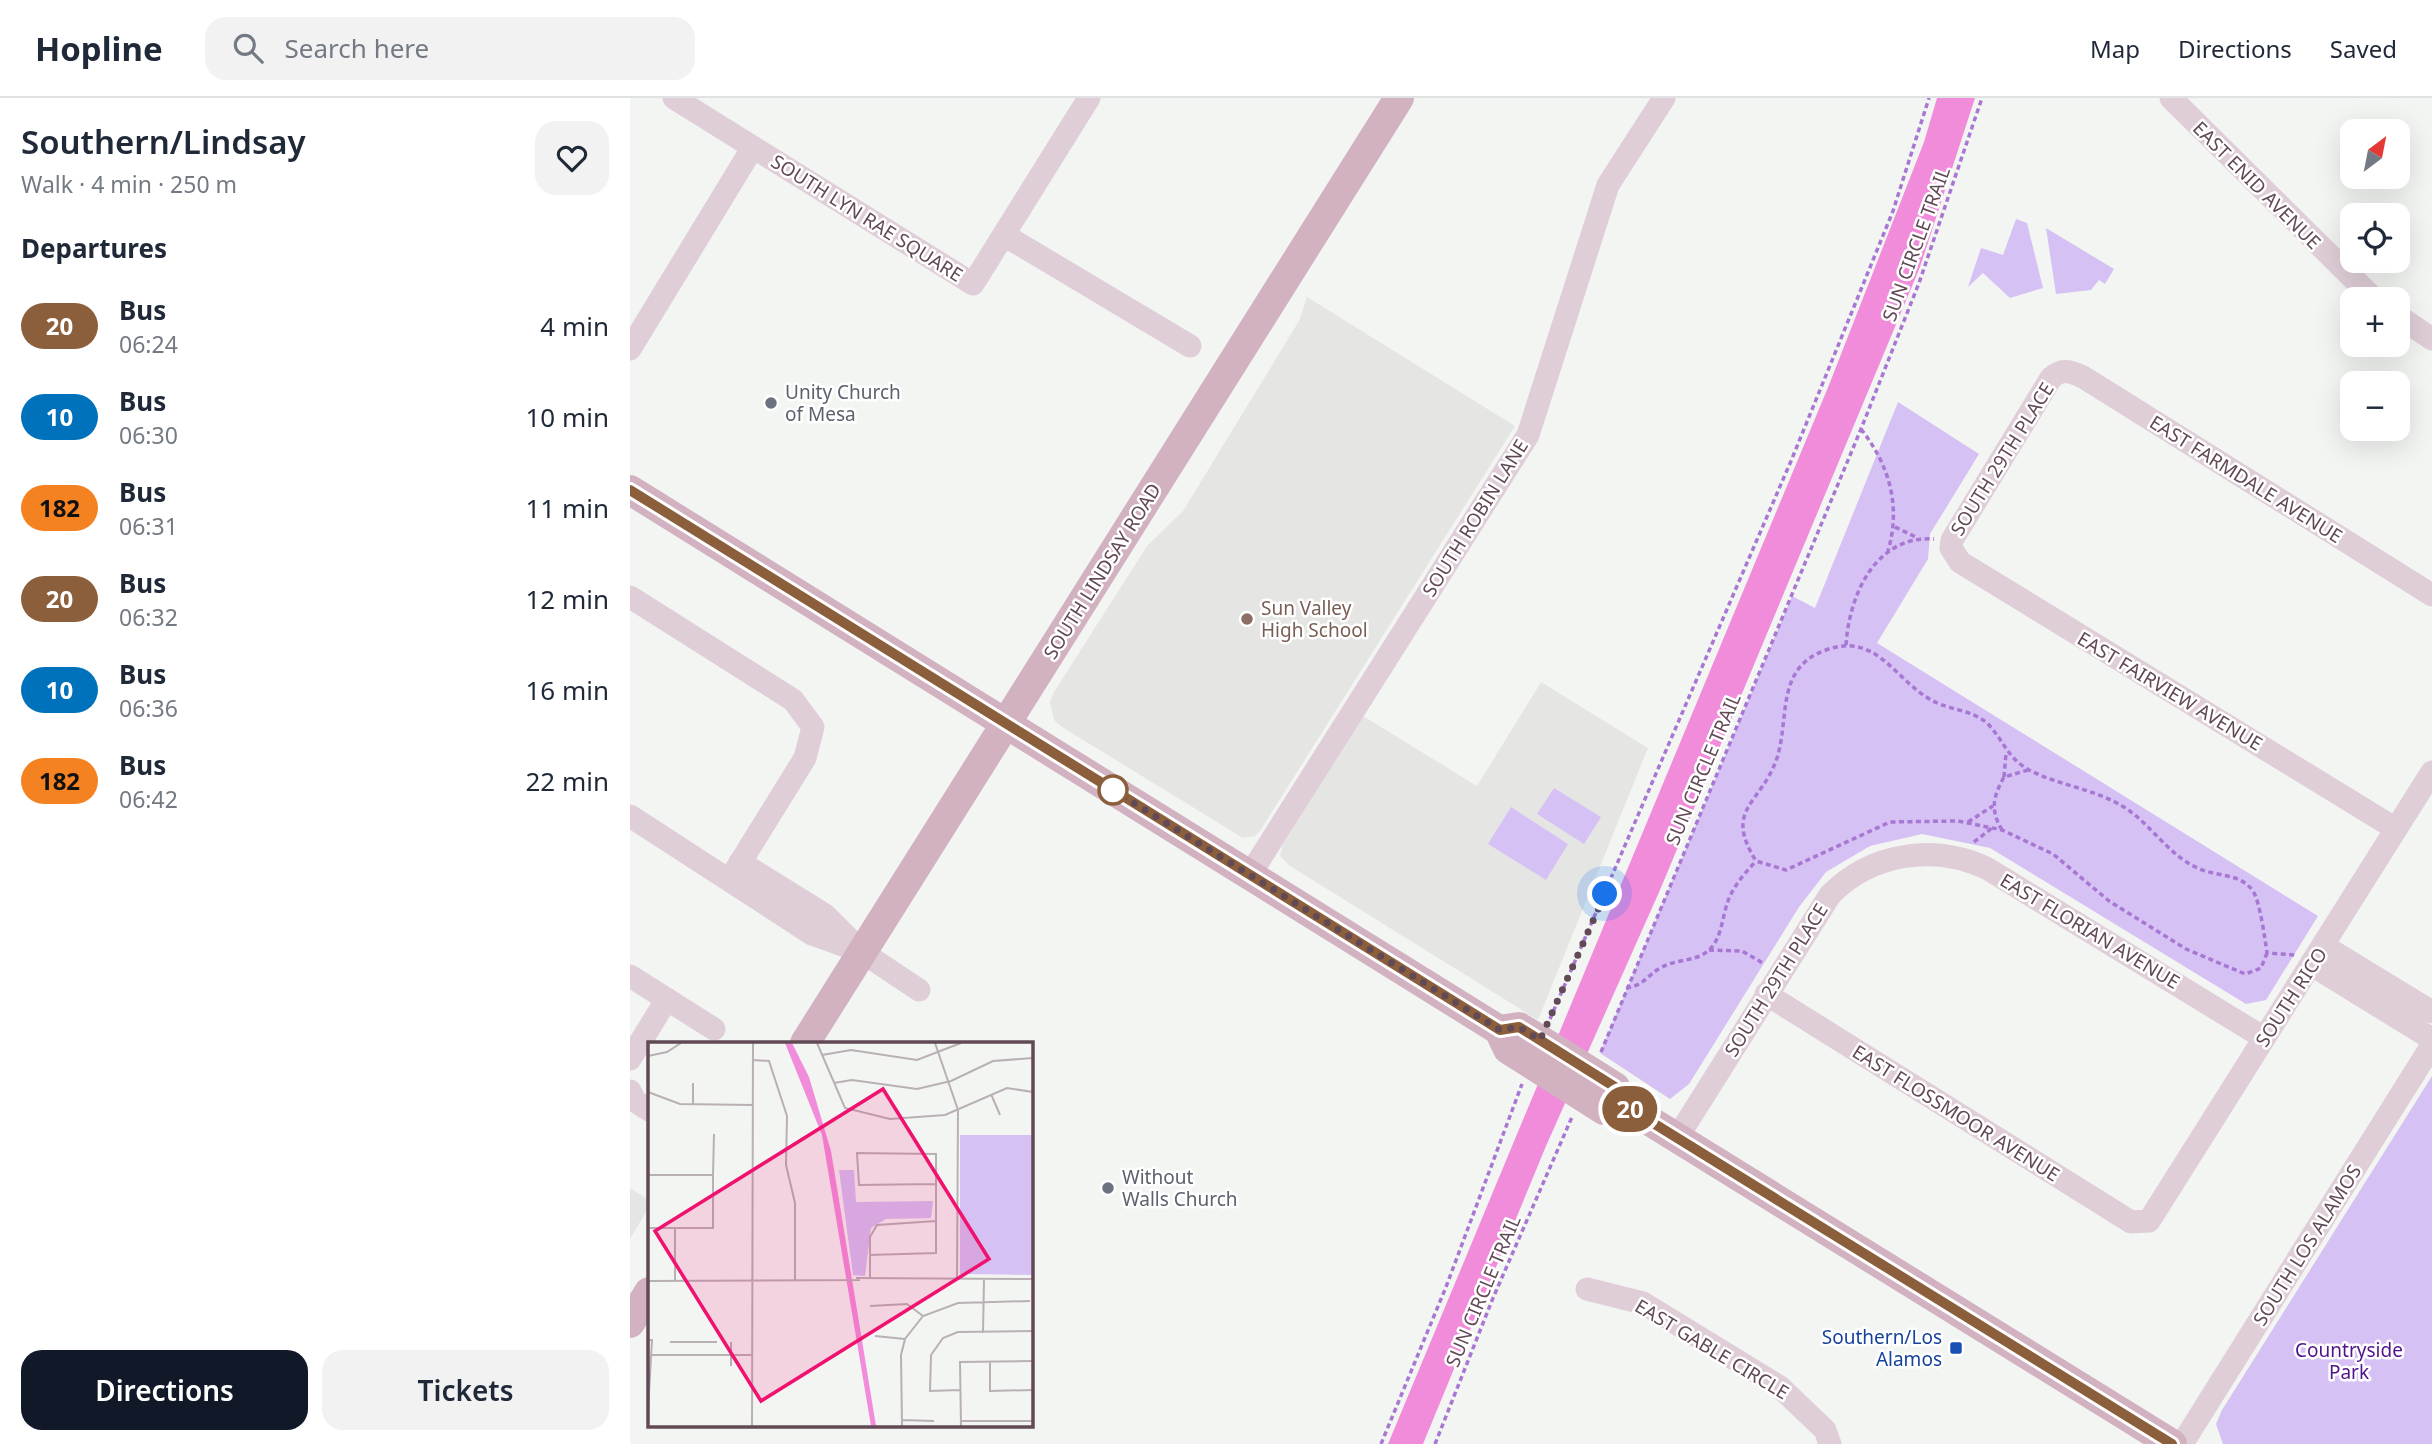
<!DOCTYPE html>
<meta charset="utf-8">
<style>
body{margin:0;font-family:"Noto Sans",sans-serif;background:#f2f2f3;color:#1f2937;height:100vh;display:flex;flex-direction:column;font-size:26px;white-space:nowrap}
*{box-sizing:border-box;margin:0}
p{font-size:23px;color:#747a83}
.icon{flex:none;width:38px;height:38px;fill:none;stroke:currentColor;stroke-width:2;stroke-linecap:round;stroke-linejoin:round}
.map{position:relative;flex:1;overflow:hidden}
.sheet{display:flex;flex-direction:column;background:#fff;width:630px}
.sheet>*{flex:none}
.badge{padding:0 14px;border-radius:23px;font-size:24px;line-height:46px}
.needle{width:46px;rotate:32deg}
.tools{position:absolute;left:1710px;top:21px;display:grid;gap:14px}
.tools a{display:grid;place-items:center;width:70px;height:70px;border-radius:14px;background:#fff;box-shadow:0 7px 28px #0002;font-size:35px}
.you{position:absolute;width:35px;height:35px;margin:-18px;border:5px solid #fff;border-radius:50%;background:#1a73e8;box-shadow:0 0 0 10px #1a73e833}
.map>.badge{position:absolute;translate:-50% -50%;box-shadow:0 0 0 4px #fff}
h2{padding:0 21px;font-size:26px;line-height:63px}
.round{display:grid;place-items:center;flex:none;width:74px;height:74px;border-radius:21px;background:#f2f2f3}
.headline{display:flex;align-items:center;justify-content:space-between;height:119px;padding:0 21px}
h1{font-size:33px;font-weight:600;line-height:52px}
.cta{display:flex;gap:14px;margin-top:auto;padding:14px 21px}
.cta a{flex:1;height:80px;border-radius:21px;background:#111827;color:#fff;font-size:28px;font-weight:600;line-height:80px;text-align:center}
.cta a+a{background:#f2f2f3;color:#1f2937}
ul{padding:0;list-style:none}
li{display:flex;align-items:center;gap:21px;height:91px;padding:0 21px}
li div{flex:1}
li b{display:block;font-size:26px}
li em{font-style:normal}
li .badge{min-width:77px;font-weight:700;text-align:center}
header{display:flex;align-items:center;gap:42px;box-sizing:border-box;height:98px;padding:0 35px;background:#fff;border-bottom:2px solid #e0e1e3}
header strong{font-size:33px}
nav{display:flex;gap:38px;margin-inline-start:auto;font-size:24px}
.search{width:490px;height:63px;background:#f2f2f3;display:flex;align-items:center;gap:18px;box-sizing:border-box;padding:0 24px;border-radius:21px;color:#747a83;font-size:26px}
main{display:flex;flex:1;min-height:0}
.map>svg:first-child{display:block}
.education{fill:#e5e6e4}
.green{fill:#d5c1f3}
.water{fill:#f18cdb}
.lines{fill:none;stroke-linecap:round;stroke-linejoin:round}
.path{stroke:#a777d3;stroke-width:3.5;stroke-dasharray:5 3.5;stroke-linecap:butt}
.minor{stroke:#dfced8;stroke-width:23}
.major{stroke:#d2b2c1;stroke-width:30}
.line-casing{stroke:#fff;stroke-width:16}
.line{stroke:#8b5e3c;stroke-width:10}
.walk{stroke:#624956;stroke-width:7;stroke-dasharray:0 12.6}
.worship-dot{fill:#6b7280;stroke:#fff;stroke-width:2.5}
.education-dot{fill:#8d6e63;stroke:#fff;stroke-width:2.5}
.stop-dot{fill:#fff;stroke:#8b5e3c;stroke-width:3.5}
.transit-dot{fill:#1a4fb4;stroke:#fff;stroke-width:2.5}
.labels{text-anchor:middle;stroke-width:5;stroke-linejoin:round;paint-order:stroke}
.street-label{font-size:19px;fill:#624956;stroke:#fff}
.worship-label{font-size:19px;fill:#5b616d;stroke:#fff;text-anchor:start}
.education-label{font-size:19px;fill:#785e54;stroke:#fff;text-anchor:start}
.transit-label{font-size:19px;fill:#164399;stroke:#fff;text-anchor:end}
.park-label{font-size:19px;fill:#501389;stroke:#fff}
.inset-road{fill:none;stroke:#b9b0b4;stroke-width:2}
.view{fill:#ef126f;fill-opacity:0.15;stroke:#ef126f;stroke-width:3.5}
.inset-edge{fill:none;stroke:#624956;stroke-width:3.5}
</style>
<header>
<strong>Hopline</strong>
<div class="search"><svg class="icon" aria-label="search" viewBox="0 0 24 24"><circle cx="10" cy="10" r="6"/><path d="M15 15l6 6"/></svg>Search here</div>
<nav><a>Map</a><a>Directions</a><a>Saved</a></nav>
</header>
<main>
<section class="sheet">
<div class="headline"><div><h1>Southern/Lindsay</h1><p>Walk · 4 min · 250 m</p></div><a class="round"><svg class="icon" aria-label="heart" viewBox="0 0 24 24"><path d="M12 20l-8-8c-3-5 5-10 8-4 3-6 11-1 8 4z"/></svg></a></div>
<h2>Departures</h2>
<ul>
<li><span class="badge" style="background:#8b5e3c;color:#fff">20</span><div><b>Bus</b><p>06:24</p></div><em>4 min</em></li>
<li><span class="badge" style="background:#0072bc;color:#fff">10</span><div><b>Bus</b><p>06:30</p></div><em>10 min</em></li>
<li><span class="badge" style="background:#f58220;color:#111">182</span><div><b>Bus</b><p>06:31</p></div><em>11 min</em></li>
<li><span class="badge" style="background:#8b5e3c;color:#fff">20</span><div><b>Bus</b><p>06:32</p></div><em>12 min</em></li>
<li><span class="badge" style="background:#0072bc;color:#fff">10</span><div><b>Bus</b><p>06:36</p></div><em>16 min</em></li>
<li><span class="badge" style="background:#f58220;color:#111">182</span><div><b>Bus</b><p>06:42</p></div><em>22 min</em></li>
</ul>
<div class="cta"><a>Directions</a><a>Tickets</a></div>
</section>
<div class="map">
<svg width="1802" height="1346" viewBox="0 0 1802 1346">
<rect width="100%" height="100%" fill="#f3f5f3"/>
<path class="education" d="M677,199L885,328L630,733L625,738L613,740L432,629L424,622L420,604L424,594L517,448L553,413L669,223Z
M911,584L1018,650L908,922L660,768L650,758L653,746L733,618L847,688Z
M0,1090L19,1102V1109L0,1141Z"/>
<path class="green" d="M1386,121L1397,125L1413,190L1380,200L1353,175L1338,189L1351,150L1373,157Z
M1416,130L1484,171L1475,186L1469,182L1461,192L1426,196Z
M1268,304L1349,356L1300,436L1298,461L1247,545L1688,818L1636,902L1616,906L1360,750L1292,736L1240,748L1196,774L1169,809L1059,986L1040,1001L970,955L1162,498L1185,510Z
M924,690L971,719L954,746L907,716Z
M881,709L938,746L916,782L858,746Z
M1802,978V1346H1593L1586,1326L1592,1312Z"/>
<path class="water" d="M1307,0H1345L1290,169L1030,792L916,1048L793,1346H758L1199,287L1294,44Z"/>
<g class="lines">
<path class="path" d="M1231,331C1260,368 1271,409 1258,453
M1265,429L1288,440
M1216,547C1219,498 1245,437 1304,441
M1374,679L1376,655
M1338,724L1363,708
M1372,732C1360,712 1363,699 1374,679L1398,672
M1344,744L1362,730
M1079,852L1112,853L1133,865
M1637,855L1631,870L1615,876L1556,851L1479,803L1423,756L1372,732L1328,723L1260,724L1156,772L1126,763C1093,710 1131,707 1147,660C1160,619 1145,570 1196,552C1247,533 1265,583 1303,603C1320,612 1342,612 1357,625C1373,641 1377,660 1399,672C1430,688 1467,691 1497,711C1523,729 1540,759 1570,771C1588,779 1610,775 1623,793C1630,804 1635,841 1637,855L1665,857
M996,890C1014,888 1018,876 1032,869C1047,861 1064,864 1078,853C1092,841 1092,819 1098,803C1104,787 1115,775 1126,763
M920,921L1161,363L1263,113L1299,0
M971,954L1231,331L1289,185L1352,0
M751,1346L816,1189L892,986
M805,1346L863,1200L942,1019"/>
<path class="minor" d="M44,0L343,186L459,0
M1541,0L1744,201
M374,137L560,248
M1768,218L1802,241
M0,251L123,49
M0,499L163,602L183,629L175,660L100,781
M0,718L182,836L232,854
M1766,731L1330,464L1321,450L1322,442L1421,280C1432,270 1440,273 1453,279L1802,497
M110,764L195,817L232,854L289,892
M619,778L898,337L978,87L1034,0
M1694,848L1802,914
M1682,867L1802,941
M0,878L84,931
M1136,896L1501,1124L1519,1123L1802,674
M0,961L37,901
M0,993L5,1003L19,1012
M1047,1040L1200,797C1241,755 1305,745 1358,771L1634,940
M957,1191L1013,1205L1150,1289L1195,1332L1200,1346
M1552,1346L1802,947"/>
<path class="major" d="M0,392L869,932L878,951L974,1012L994,1007
M869,932L889,929L910,942L985,989L994,1007L1542,1346
M175,945L769,0
M0,1225L19,1194"/>
</g>
<g class="lines">
<g class="line-casing">
<path id="line" d="M0,392L870,932L889,929L910,942L985,989L994,1007L1542,1346"/>
</g>
<use href="#line" class="line"/>
<path class="walk" d="M483,692L870,932L889,929L910,942L975,796"/>
</g>
<g class="worship-dot">
<circle cx="141" cy="305" r="7"/>
<circle cx="478" cy="1090" r="7"/>
</g>
<circle class="education-dot" cx="617" cy="521" r="7"/>
<circle class="stop-dot" cx="483" cy="692" r="14"/>
<rect class="transit-dot" x="1319" y="1243" width="14" height="14" rx="3.5"/>
<g class="labels">
<g class="street-label">
<text transform="translate(1627 87) rotate(45)" y="7">EAST ENID AVENUE</text>
<text transform="translate(237 120) rotate(32)" y="7">SOUTH LYN RAE SQUARE</text>
<text transform="translate(1286 146) rotate(-70)" y="7">SUN CIRCLE TRAIL</text>
<text transform="translate(1372 361) rotate(-58)" y="7">SOUTH 29TH PLACE</text>
<text transform="translate(1616 381) rotate(32)" y="7">EAST FARMDALE AVENUE</text>
<text transform="translate(845 420) rotate(-58)" y="7">SOUTH ROBIN LANE</text>
<text transform="translate(472 473) rotate(-58)" y="7">SOUTH LINDSAY ROAD</text>
<text transform="translate(1540 593) rotate(31)" y="7">EAST FAIRVIEW AVENUE</text>
<text transform="translate(1073 671) rotate(-67)" y="7">SUN CIRCLE TRAIL</text>
<text transform="translate(1460 833) rotate(31)" y="7">EAST FLORIAN AVENUE</text>
<text transform="translate(1146 882) rotate(-58)" y="7">SOUTH 29TH PLACE</text>
<text transform="translate(1661 899) rotate(-57)" y="7">SOUTH RICO</text>
<text transform="translate(1326 1015) rotate(32)" y="7">EAST FLOSSMOOR AVENUE</text>
<text transform="translate(1677 1147) rotate(-58)" y="7">SOUTH LOS ALAMOS</text>
<text transform="translate(853 1193) rotate(-67)" y="7">SUN CIRCLE TRAIL</text>
<text transform="translate(1082 1251) rotate(31)" y="7">EAST GABLE CIRCLE</text>
</g>
<g class="worship-label">
<text x="155" y="301">Unity Church<tspan x="155" dy="22">of Mesa</tspan></text>
<text x="492" y="1086">Without<tspan x="492" dy="22">Walls Church</tspan></text>
</g>
<g class="education-label">
<text x="631" y="517">Sun Valley<tspan x="631" dy="22">High School</tspan></text>
</g>
<g class="transit-label">
<text x="1312" y="1246">Southern/Los<tspan x="1312" dy="22">Alamos</tspan></text>
</g>
<g class="park-label">
<text x="1719" y="1259">Countryside<tspan x="1719" dy="22">Park</tspan></text>
</g>
</g>
<g transform="translate(18 944)">
<rect width="385" height="385" fill="#f3f5f3"/>
<path d="M312,93H385V233L312,232ZM191,128H206L208,160L285,159L283,176L238,177L223,186L217,234L205,233Z" fill="#d5c1f3"/>
<path d="M137,1H144L161,35L183,109L228,384H223L174,93Z" fill="#f18cdb"/>
<path class="inset-road" d="M169,1L197,66L242,77L297,73L359,46L385,50M287,1L310,68L309,237M174,13L203,8L269,18L313,1M0,14L19,10L33,1M105,18L121,19L139,74L138,123L147,161V239M186,41L204,38L269,47L303,39L345,19L385,16M0,50L32,62L105,63M343,52L352,73M45,63V41M0,133H65V186H0M65,133L66,92M27,186V239M221,213L288,211V112L209,111L211,143L288,142M208,236L385,237M222,237V195L229,183L288,179M0,239L212,238M222,264L259,262L275,274M335,291L336,237M227,294L257,297M0,298H4L0,369M22,300H69M83,300V324M4,313H104M342,319V349L385,348M312,348L282,349L283,313L295,296L310,290L385,289M254,378L286,379M313,379H385M104,384L105,1M254,384L253,313L257,297L275,274L310,261L382,259M313,384L312,320L385,319"/>
<path class="view" d="M235,47L341,217L113,359L7,189Z"/>
<rect width="385" height="385" class="inset-edge"/>
</g>
</svg>
<div class="tools">
<a><svg class="needle" viewBox="-14 -14 28 28"><path d="M0-13l5 13h-10z" fill="#e53935"/><path d="M0 13l5-13h-10z" fill="#747a83"/></svg></a>
<a><svg class="icon" aria-label="locate" viewBox="0 0 24 24"><circle cx="12" cy="12" r="6"/><path d="M12 2v4M12 18v4M2 12h4M18 12h4"/></svg></a>
<a>+</a>
<a>−</a>
</div>
<div class="you" style="left:975px;top:796px"></div>
<b class="badge" style="left:1000px;top:1011px;background:#8b5e3c;color:#fff">20</b>
</div>
</main>
